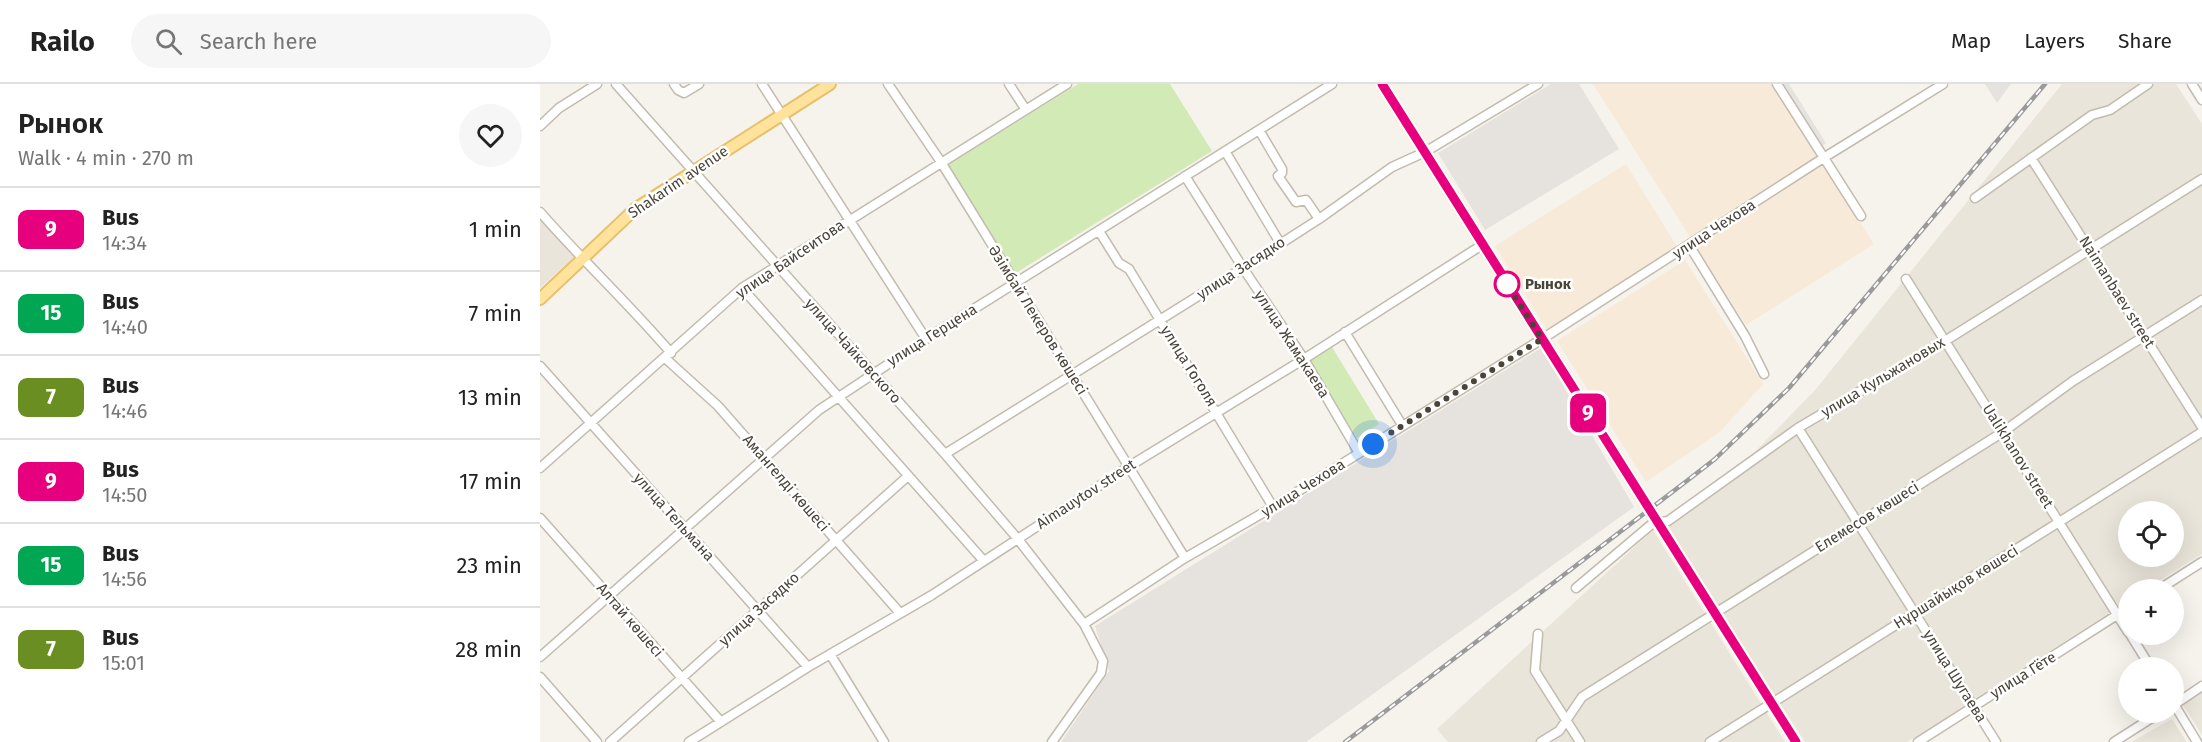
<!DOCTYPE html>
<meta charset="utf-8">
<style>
body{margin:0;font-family:"Fira Sans",sans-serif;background:#f6f6f6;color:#222;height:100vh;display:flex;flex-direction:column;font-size:22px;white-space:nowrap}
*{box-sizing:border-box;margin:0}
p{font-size:20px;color:#767676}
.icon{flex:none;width:33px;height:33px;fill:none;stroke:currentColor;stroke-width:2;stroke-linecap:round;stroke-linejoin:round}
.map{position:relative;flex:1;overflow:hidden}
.sheet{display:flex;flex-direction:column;background:#fff;width:540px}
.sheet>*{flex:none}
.badge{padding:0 12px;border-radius:9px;font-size:21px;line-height:39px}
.buttons{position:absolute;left:1578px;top:417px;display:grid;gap:12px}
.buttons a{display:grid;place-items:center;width:66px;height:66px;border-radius:50%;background:#fff;box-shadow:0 6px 24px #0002;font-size:30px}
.you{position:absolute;width:30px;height:30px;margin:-15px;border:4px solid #fff;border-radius:50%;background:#1a73e8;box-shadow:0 0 0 9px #1a73e833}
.map>.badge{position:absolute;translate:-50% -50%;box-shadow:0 0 0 3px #fff}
.round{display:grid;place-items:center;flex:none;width:63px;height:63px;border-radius:32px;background:#f6f6f6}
.summary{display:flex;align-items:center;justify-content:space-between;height:102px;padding:0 18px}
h1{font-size:28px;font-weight:600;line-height:45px}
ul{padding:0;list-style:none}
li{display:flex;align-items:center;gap:18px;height:84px;padding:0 18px;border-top:2px solid #e0e0e0}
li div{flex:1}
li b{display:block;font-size:22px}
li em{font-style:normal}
li .badge{min-width:66px;font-weight:700;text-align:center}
header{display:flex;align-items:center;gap:36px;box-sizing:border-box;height:84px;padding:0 30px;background:#fff;border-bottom:2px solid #e0e0e0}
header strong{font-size:28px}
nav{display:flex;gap:33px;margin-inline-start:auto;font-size:21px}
.search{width:420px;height:54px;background:#f6f6f6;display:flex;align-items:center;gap:15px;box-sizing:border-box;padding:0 21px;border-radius:33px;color:#767676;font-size:22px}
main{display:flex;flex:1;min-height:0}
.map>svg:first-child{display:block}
.residential{fill:#eae5da;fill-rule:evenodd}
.commercial{fill:#f7ead8}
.industrial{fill:#e6e2dd}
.green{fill:#d2eab5}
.parking{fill:#e5e3e0}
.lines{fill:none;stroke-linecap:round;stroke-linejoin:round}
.minor-casing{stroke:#c2bbae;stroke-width:11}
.major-casing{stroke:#e6c16a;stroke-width:14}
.minor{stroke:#fff;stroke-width:8}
.major{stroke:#ffe39c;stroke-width:10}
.rail-casing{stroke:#9a9a9a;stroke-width:4.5}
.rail{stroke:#fff;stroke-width:2;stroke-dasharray:7;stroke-linecap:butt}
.line-casing{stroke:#fff;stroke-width:14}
.line{stroke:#e6007e;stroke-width:9}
.walk{stroke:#4b4439;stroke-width:6;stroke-dasharray:0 10.8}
.stop-dot{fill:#fff;stroke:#e6007e;stroke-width:3}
.labels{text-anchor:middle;stroke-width:5;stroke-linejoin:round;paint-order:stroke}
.street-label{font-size:15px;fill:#4b4439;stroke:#fff}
.stop-label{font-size:15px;font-weight:bold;fill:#4b4439;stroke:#fff;text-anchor:start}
</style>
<header>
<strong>Railo</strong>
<div class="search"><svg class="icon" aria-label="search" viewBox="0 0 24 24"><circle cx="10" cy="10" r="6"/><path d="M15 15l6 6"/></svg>Search here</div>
<nav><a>Map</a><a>Layers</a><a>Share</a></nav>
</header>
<main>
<section class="sheet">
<div class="summary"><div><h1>Рынок</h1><p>Walk · 4 min · 270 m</p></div><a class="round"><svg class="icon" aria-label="heart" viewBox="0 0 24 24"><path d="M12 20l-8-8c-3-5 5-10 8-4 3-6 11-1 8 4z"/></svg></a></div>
<ul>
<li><span class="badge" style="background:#e6007e;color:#fff">9</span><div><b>Bus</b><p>14:34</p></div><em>1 min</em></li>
<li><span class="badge" style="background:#00a651;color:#fff">15</span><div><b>Bus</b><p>14:40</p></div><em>7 min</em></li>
<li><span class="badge" style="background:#6b8e23;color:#fff">7</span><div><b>Bus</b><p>14:46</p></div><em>13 min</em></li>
<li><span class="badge" style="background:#e6007e;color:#fff">9</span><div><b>Bus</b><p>14:50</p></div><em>17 min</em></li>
<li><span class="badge" style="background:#00a651;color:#fff">15</span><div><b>Bus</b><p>14:56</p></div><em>23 min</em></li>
<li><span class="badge" style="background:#6b8e23;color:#fff">7</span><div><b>Bus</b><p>15:01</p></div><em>28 min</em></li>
</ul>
</section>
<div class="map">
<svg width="1662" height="658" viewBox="0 0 1662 658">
<rect width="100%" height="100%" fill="#f6f3ec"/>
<path class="residential" d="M1522,0H1636L1662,40V470L1606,505L1588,506V517L1367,658H1265L1124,438L1211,372L1276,305ZM1588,428H1634V472H1588Z
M0,135L34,173L0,204Z
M1113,446L1245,658H908L897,645Z
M1662,609V651L1643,621Z
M1632,635L1647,658H1591Z"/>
<path class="commercial" d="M1053,0H1232L1334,160L1206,241Z
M1086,80L1139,166L1008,247L955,162Z
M1145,176L1223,300L1180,348L1106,398L1017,257Z"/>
<path class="industrial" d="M1011,0H1039L1079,65L945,146L898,69Z
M1001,264L1094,423L766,658H521L569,587L555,542Z"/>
<path class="green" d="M538,0H630L672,67L471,192L404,83Z
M792,263L839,340L817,354L770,277Z"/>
<path class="parking" d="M1232,0H1249L1286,59L1275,67Z
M1445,0H1471L1457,19Z"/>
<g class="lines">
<g class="minor-casing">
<path id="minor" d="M76,0L405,370L477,454L544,540L563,577L561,589L512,658
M134,0L138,6L144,9L159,0
M222,0L386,255
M348,0L401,78L645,474
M469,0L486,26
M1237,0L1321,132
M1652,0L1662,16
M0,42L19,24L57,0
M719,46L742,85V89L738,92L756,118L766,116L779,135
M685,67L740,159
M1491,74L1662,343
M645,92L703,184L764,275L819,369
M1435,114L1552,31L1570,26L1608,0
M0,128C42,176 89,220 131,269
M559,147L579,179L589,185L733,423
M1149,161L1205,252L1224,290
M1366,195L1588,548
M202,204L443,476
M805,248L862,341
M125,274L178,322L360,529
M0,282L268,583
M1258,344L1456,658
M405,370L703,184L779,135L852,83L885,68L998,0
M0,384L202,204L527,0
M0,434L181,638
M1036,504L1113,439L1128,437L1258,344L1405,257L1662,95
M1618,506L1662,478
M544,540L645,474L733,423L1002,255L1285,73L1403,0
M998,550L995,587L1040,658
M1590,550L1611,584
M290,570L344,658
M0,573L279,326L386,255L792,0
M0,593L57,658
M1634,620L1657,658
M1634,621L1662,602
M70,658L368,392
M149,658L268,583L392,511L588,383L764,275L942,161
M1001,658L1019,647L1042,613L1463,348L1533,297L1662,216
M1170,658L1662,348
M1378,658L1588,524
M1574,658L1621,628"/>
</g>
<g class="major-casing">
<path id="major" d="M842,0L1256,658
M0,215L95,125L290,0"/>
</g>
<use href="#minor" class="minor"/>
<use href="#major" class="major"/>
<g class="rail-casing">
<path id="rail" d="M805,658L1148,396L1175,375L1249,304L1505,0"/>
</g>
<use href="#rail" class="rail"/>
</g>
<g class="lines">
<g class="line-casing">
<path id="line" d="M842,0L1256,658"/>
</g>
<use href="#line" class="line"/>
<path class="walk" d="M833,360L1002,255L966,199L967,200"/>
</g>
<circle class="stop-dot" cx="967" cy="200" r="12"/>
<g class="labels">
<g class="street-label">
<text transform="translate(138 98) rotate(-34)" y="5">Shakarim avenue</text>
<text transform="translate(1174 145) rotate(-33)" y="5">улица Чехова</text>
<text transform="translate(250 175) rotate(-34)" y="5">улица Байсеитова</text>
<text transform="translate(701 184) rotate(-33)" y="5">улица Засядко</text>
<text transform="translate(1577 208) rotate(58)" y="5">Naimanbaev street</text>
<text transform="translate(498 236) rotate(58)" y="5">Әзімбай Лекеров көшесі</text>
<text transform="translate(392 251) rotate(-32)" y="5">улица Герцена</text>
<text transform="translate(752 260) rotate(57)" y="5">улица Жамакаева</text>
<text transform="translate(313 267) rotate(48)" y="5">улица Чайковского</text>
<text transform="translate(649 282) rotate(58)" y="5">улица Гоголя</text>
<text transform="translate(1343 293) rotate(-31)" y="5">улица Кульжановых</text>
<text transform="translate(1478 372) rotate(58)" y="5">Ualikhanov street</text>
<text transform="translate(246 399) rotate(49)" y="5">Амангелді көшесі</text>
<text transform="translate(763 404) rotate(-32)" y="5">улица Чехова</text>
<text transform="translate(546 410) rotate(-33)" y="5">Aimauytov street</text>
<text transform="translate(134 433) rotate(48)" y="5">улица Тельмана</text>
<text transform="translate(1327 433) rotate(-32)" y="5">Елемесов көшесі</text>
<text transform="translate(1416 503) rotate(-32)" y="5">Нұршайықов көшесі</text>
<text transform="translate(219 525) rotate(-42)" y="5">улица Засядко</text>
<text transform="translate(90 536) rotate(49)" y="5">Алтай көшесі</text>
<text transform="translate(1483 591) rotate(-32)" y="5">улица Гёте</text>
<text transform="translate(1415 592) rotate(58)" y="5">улица Шугаева</text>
</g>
<g class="stop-label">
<text x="985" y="205">Рынок</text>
</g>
</g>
</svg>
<div class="buttons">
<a><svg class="icon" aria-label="locate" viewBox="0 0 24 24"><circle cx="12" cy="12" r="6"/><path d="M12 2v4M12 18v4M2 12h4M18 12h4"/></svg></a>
<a>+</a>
<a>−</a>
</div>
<div class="you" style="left:833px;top:360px"></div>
<b class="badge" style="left:1048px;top:329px;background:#e6007e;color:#fff">9</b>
</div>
</main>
